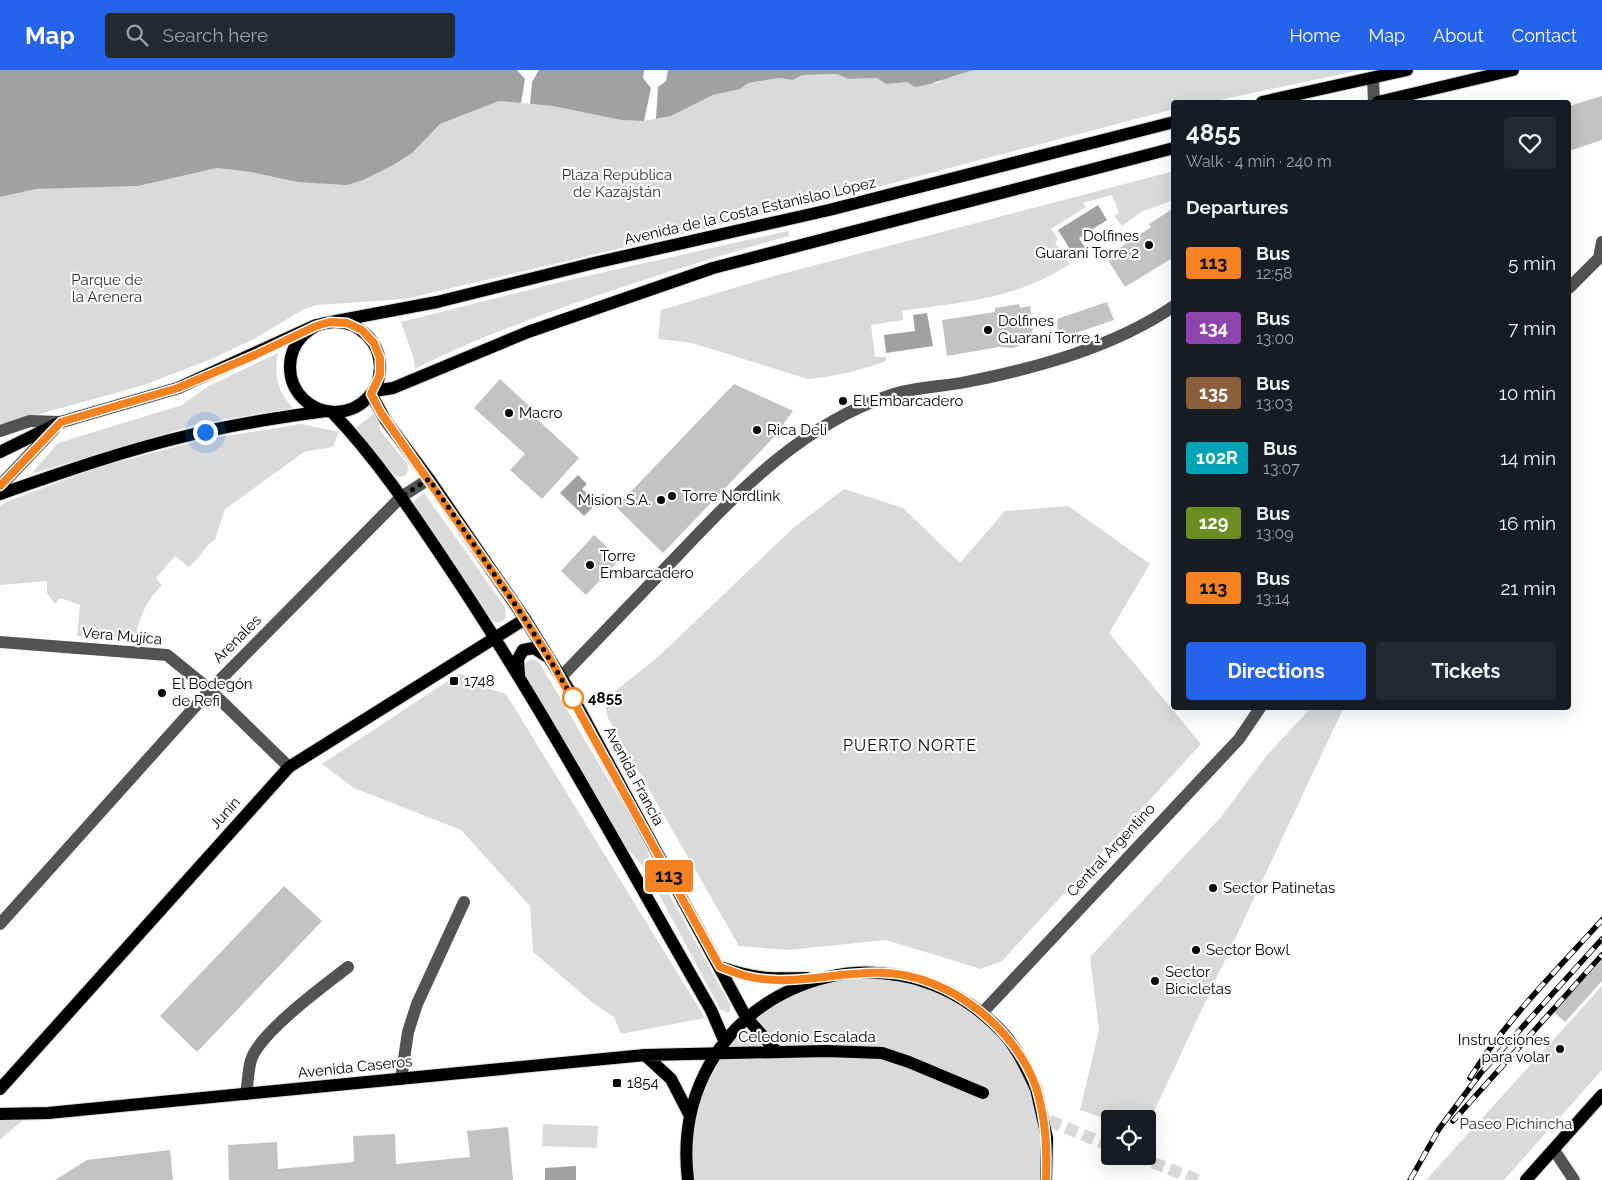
<!DOCTYPE html>
<meta charset="utf-8">
<style>
body{margin:0;font-family:Raleway,sans-serif;background:#242831;color:#f1f3f6;height:100vh;display:flex;flex-direction:column;font-size:19px;white-space:nowrap}
*{box-sizing:border-box;margin:0}
p{font-size:16px;color:#9ea1a6}
.icon{flex:none;width:28px;height:28px;fill:none;stroke:currentColor;stroke-width:2;stroke-linecap:round;stroke-linejoin:round}
.map{position:relative;flex:1;overflow:hidden}
.drawer{position:absolute;left:1171px;top:30px;width:400px;height:610px;display:flex;flex-direction:column;background:#171b24;border-radius:5px;box-shadow:0 5px 20px #0002}
.drawer>*{flex:none}
.badge{padding:0 10px;border-radius:4px;font-size:18px;line-height:32px}
.fabs{position:absolute;left:1101px;top:1040px;display:grid;gap:10px}
.fabs a{display:grid;place-items:center;width:55px;height:55px;border-radius:5px;background:#171b24;box-shadow:0 5px 20px #0002;font-size:25px}
.you{position:absolute;width:25px;height:25px;margin:-12px;border:4px solid #fff;border-radius:50%;background:#1a73e8;box-shadow:0 0 0 8px #1a73e833}
.map>.badge{position:absolute;translate:-50% -50%;box-shadow:0 0 0 2px #fff}
h2{padding:0 15px;font-size:19px;line-height:45px}
.round{display:grid;place-items:center;flex:none;width:52px;height:52px;border-radius:5px;background:#242831}
.headline{display:flex;align-items:center;justify-content:space-between;height:85px;padding:0 15px}
h1{font-size:24px;font-weight:700;line-height:38px}
.cta{display:flex;gap:10px;margin-top:auto;padding:10px 15px}
.cta a{flex:1;height:58px;border-radius:5px;background:#2563eb;color:#fff;font-size:20px;font-weight:700;line-height:58px;text-align:center}
.cta a+a{background:#242831;color:#f1f3f6}
ul{padding:0;list-style:none}
li{display:flex;align-items:center;gap:15px;height:65px;padding:0 15px}
li div{flex:1}
li b{display:block;font-size:19px}
li em{font-style:normal}
li .badge{min-width:55px;font-weight:700;text-align:center}
header{display:flex;align-items:center;gap:30px;box-sizing:border-box;height:70px;padding:0 25px;background:#2563eb;color:#fff}
header strong{font-size:24px}
nav{display:flex;gap:28px;margin-inline-start:auto;font-size:18px}
.search{width:350px;height:45px;background:#242831;display:flex;align-items:center;gap:12px;box-sizing:border-box;padding:0 18px;border-radius:5px;color:#9ea1a6;font-size:19px}
.map>svg:first-child{display:block}
.green{fill:#dadada}
.water{fill:#a1a1a1}
.pier{fill:#fff}
.building{fill:#c3c3c3}
.lines{fill:none;stroke-linecap:round;stroke-linejoin:round}
.major-tunnel{stroke:#d9d9d9;stroke-width:12;stroke-dasharray:12 6;stroke-linecap:butt}
.major-casing{stroke:#dbdbdb;stroke-width:14}
.minor{stroke:#535353;stroke-width:12}
.major{stroke:#000;stroke-width:12}
.rail-casing{stroke:#000;stroke-width:5.5}
.rail{stroke:#fff;stroke-width:4;stroke-dasharray:11;stroke-linecap:butt}
.major-bridge-casing{stroke:#dbdbdb;stroke-width:14;stroke-linecap:butt}
.major-bridge{stroke:#000;stroke-width:12}
.line-casing{stroke:#fff;stroke-width:11}
.line{stroke:#f58220;stroke-width:8}
.walk{stroke:#000;stroke-width:5;stroke-dasharray:0 9}
.poi-dot{fill:#000;stroke:#fff;stroke-width:2}
.stop-dot{fill:#fff;stroke:#f58220;stroke-width:2.5}
.labels{text-anchor:middle;stroke-width:4.5;stroke-linejoin:round;paint-order:stroke}
.park-label{font-size:15px;fill:#313131;stroke:#fff}
.street-label{font-size:15px;fill:#000;stroke:#fff}
.poi-label{font-size:15px;fill:#000;stroke:#fff;text-anchor:start}
.stop-label{font-size:15px;font-weight:bold;fill:#000;stroke:#fff;text-anchor:start}
.neighbourhood-label{font-size:16px;letter-spacing:1px;fill:#000;stroke:#fff}
</style>
<header>
<strong>Map</strong>
<div class="search"><svg class="icon" aria-label="search" viewBox="0 0 24 24"><circle cx="10" cy="10" r="6"/><path d="M15 15l6 6"/></svg>Search here</div>
<nav><a>Home</a><a>Map</a><a>About</a><a>Contact</a></nav>
</header>
<div class="map">
<svg width="1602" height="1110" viewBox="0 0 1602 1110">
<rect width="100%" height="100%" fill="#fff"/>
<path class="green" d="M975,0H1361L1210,32H1174V39L847,125L405,229L317,235L304,239L254,269L214,288L144,315L0,355V127L36,119L138,116L217,98L251,102L297,112L411,83L440,54L499,31L553,36L621,50L644,51L671,46L713,25L740,19L748,13L779,8L793,10L802,5L838,4L849,9L877,8L886,14L907,12L938,13L954,4Z
M1174,101V130L1141,142L1122,156L1114,146L1119,143L1112,125L1083,133L1086,137L1051,159L1058,169L1055,173L1070,194C1014,230 966,231 902,241L903,250L871,255L875,287H886V291C862,300 835,307 808,309L692,273L658,269L661,240L774,206Z
M788,161L789,166C707,189 627,214 547,243C502,260 457,277 415,299L413,286L401,252L569,210Z
M278,283C274,305 277,321 293,338L198,354L31,404L58,373L182,335L207,317Z
M373,344L377,346L381,362L407,393L408,399L406,405L400,407L394,405L356,358Z
M301,354L339,362L333,377L304,382L225,439L215,470C207,473 199,489 189,497L175,486L156,508L162,515C147,529 139,548 135,568L77,566L80,535L60,528L55,534L47,523V511L0,515V437L6,432L96,398L201,370Z
M844,419L903,438L960,493L1005,441L1068,436L1150,494L1109,563L1201,674L1002,891L981,899L886,870L788,880L739,876L608,648L604,630L658,587L792,459Z
M424,423L505,537L506,547L502,552L496,553L491,549L415,437L414,431Z
M532,589L539,592L643,769L652,794L730,934V940L728,943L720,939L646,800L625,776L524,605C523,596 525,592 532,589Z
M460,603L486,618L506,624L705,948L621,964L614,947L593,933L533,882L530,836L461,760L354,718L322,694Z
M1311,638H1342V641L1148,1054V1049L1110,1050L1080,1040L1099,960L1090,887L1221,747L1268,684Z
M888,903L982,943L1036,1019L1046,1110H688L685,1085L714,984L796,916Z
M1602,916V1000L1504,1110H1426Z
M31,1043L3,1067L0,1070V1044Z
M543,1054L598,1056L597,1078L542,1076Z"/>
<path class="water" d="M0,0H975C954,4 937,14 915,17L907,12L886,14L877,8L849,9L837,4L802,5L793,10L779,8L748,13L740,19L713,25L671,46L644,51L621,50L553,36L499,31L440,54L412,83L393,95L363,110L347,115L297,112L251,102L217,98L138,116L36,119L0,127Z
M1098,135L1107,150L1079,168L1087,181L1076,189L1058,160Z
M927,243L933,276L886,283L884,265L915,261L913,245Z
M578,405L587,414L582,419L597,433L584,446L560,423Z
M576,1096V1110H545V1098Z"/>
<path class="pier" d="M539,0L532,12L530,34L521,33L525,9L517,0Z
M644,0H668L666,11L658,17L656,49L644,51L651,18L643,8Z"/>
<path class="building" d="M1602,26V70L1569,81V36Z
M1174,138V187L1125,217L1106,187L1151,157L1149,154Z
M1107,232L1114,250L1058,269L1057,249Z
M1019,234L1020,238L1030,236L1033,258L1031,267L1023,274L1013,278L999,277L947,286L942,250L995,242V238Z
M500,309L539,345L536,348L579,388L542,429L510,400L525,384L474,338Z
M734,314L793,341L773,368L663,483L616,437Z
M594,465L620,489L586,525L561,501Z
M284,816L322,851L197,982L160,946Z
M1602,890V911L1565,952L1554,942Z
M508,1057L513,1110H229L228,1075L277,1072L278,1099L354,1092L353,1066L395,1064L396,1094L470,1087L467,1061Z
M170,1080L173,1110H55L87,1090Z"/>
<g class="lines">
<path class="major-tunnel" d="M983,1023L1110,1076
M1136,1086L1198,1110"/>
<g class="major-casing">
<path id="major" d="M1262,32L1407,0
M1378,32L1513,0
M331,252L437,232L594,193L829,140L1174,52
M290 297a45 45 0 1 1 90 0a45 45 0 1 1-90 0Z
M374,321L393,318L528,262L713,198L1174,78
M371,324L386,351L429,409L525,549L569,620L746,947L777,982
M332,342C379,391 416,448 454,505C547,645 627,794 711,940L724,970
M0,382L61,352L178,318L316,255
M0,416L54,359
M0,424C63,402 126,380 190,365C235,354 281,347 326,341
M519,605L518,589L523,580L534,578L546,586
M720,897C753,909 773,909 807,908
M645,985L671,1009L689,1044
M0,1019L289,697L525,549
M0,1044L48,1043L645,985L826,981L882,983L909,992L983,1023
M688,1110C666,930 880,831 1004,964C1018,980 1027,1000 1036,1019
M1046,1110L1047,1068
M1526,1110L1602,1025"/>
</g>
<path class="minor" d="M1373,8L1374,32
M1569,218L1599,188L1602,172
M0,361L30,351L61,352
M0,572L167,585L210,620L289,697
M561,607C600,566 640,525 679,484C741,419 803,354 891,325C914,317 942,317 966,312C1037,298 1114,277 1174,236
M0,854L210,620L401,427L429,409
M982,943L1239,669L1260,638
M401,1009L408,962L417,934L464,832
M246,1024C248,1013 248,1000 251,990C260,962 324,916 348,897
M1554,1080L1574,1110"/>
<use href="#major" class="major"/>
<g class="rail-casing">
<path id="rail" d="M1470,1008C1506,950 1556,901 1602,850
M1453,1051L1602,885
M1410,1110L1439,1059L1480,1004L1602,869"/>
</g>
<use href="#rail" class="rail"/>
<g class="major-bridge-casing">
<path id="major-bridge" d="M1036,1019L1047,1068"/>
</g>
<use href="#major-bridge" class="major-bridge"/>
</g>
<g class="lines">
<g class="line-casing">
<path id="line" d="M0,416L61,352L178,318L255,285L316,256L330,252L347,253L362,260L374,273L380,288V305L371,324L381,343L515,534L550,589L720,897C729,900 737,904 746,906C791,918 840,900 886,903C950,906 1017,959 1037,1020C1046,1052 1047,1077 1046,1110"/>
</g>
<use href="#line" class="line"/>
<path class="walk" d="M205,362L277,348L332,342L357,368L401,427L429,409L525,549L573,628"/>
</g>
<g class="poi-dot">
<circle cx="1149" cy="175" r="5"/>
<circle cx="988" cy="260" r="5"/>
<circle cx="843" cy="331" r="5"/>
<circle cx="509" cy="343" r="5"/>
<circle cx="757" cy="360" r="5"/>
<circle cx="672" cy="426" r="5"/>
<circle cx="661" cy="430" r="5"/>
<circle cx="590" cy="495" r="5"/>
<rect x="449" y="606" width="10" height="10" rx="2.5"/>
<circle cx="162" cy="623" r="5"/>
<circle cx="1213" cy="818" r="5"/>
<circle cx="1196" cy="880" r="5"/>
<circle cx="1155" cy="911" r="5"/>
<circle cx="1560" cy="979" r="5"/>
<rect x="612" y="1008" width="10" height="10" rx="2.5"/>
</g>
<circle class="stop-dot" cx="573" cy="628" r="10"/>
<g class="labels">
<g class="park-label">
<text x="617" y="110">Plaza República<tspan x="617" dy="17">de Kazajstán</tspan></text>
<text x="107" y="215">Parque de<tspan x="107" dy="17">la Arenera</tspan></text>
<text x="1516" y="1059">Paseo Pichincha</text>
</g>
<g class="street-label">
<text transform="translate(750 141) rotate(-13)" y="5">Avenida de la Costa Estanislao López</text>
<text transform="translate(122 566) rotate(5)" y="5">Vera Mujíca</text>
<text transform="translate(237 569) rotate(-45)" y="5">Arenales</text>
<text transform="translate(634 706) rotate(62)" y="5">Avenida Francia</text>
<text transform="translate(225 743) rotate(-48)" y="5">Junín</text>
<text transform="translate(1111 780) rotate(-47)" y="5">Central Argentino</text>
<text x="807" y="972">Celedonio Escalada</text>
<text transform="translate(355 997) rotate(-6)" y="5">Avenida Caseros</text>
</g>
<g class="poi-label">
<text x="1139" y="171" text-anchor="end">Dolfines<tspan x="1139" dy="17">Guaraní Torre 2</tspan></text>
<text x="998" y="256">Dolfines<tspan x="998" dy="17">Guaraní Torre 1</tspan></text>
<text x="853" y="336">El Embarcadero</text>
<text x="519" y="348">Macro</text>
<text x="767" y="365">Rica Deli</text>
<text x="682" y="431">Torre Nordlink</text>
<text x="651" y="435" text-anchor="end">Mision S.A.</text>
<text x="600" y="491">Torre<tspan x="600" dy="17">Embarcadero</tspan></text>
<text x="464" y="616">1748</text>
<text x="172" y="619">El Bodegón<tspan x="172" dy="17">de Refi</tspan></text>
<text x="1223" y="823">Sector Patinetas</text>
<text x="1206" y="885">Sector Bowl</text>
<text x="1165" y="907">Sector<tspan x="1165" dy="17">Bicicletas</tspan></text>
<text x="1550" y="975" text-anchor="end">Instrucciones<tspan x="1550" dy="17">para volar</tspan></text>
<text x="627" y="1018">1854</text>
</g>
<g class="stop-label">
<text x="588" y="633">4855</text>
</g>
<g class="neighbourhood-label">
<text x="910" y="681">PUERTO NORTE</text>
</g>
</g>
</svg>
<div class="fabs">
<a><svg class="icon" aria-label="locate" viewBox="0 0 24 24"><circle cx="12" cy="12" r="6"/><path d="M12 2v4M12 18v4M2 12h4M18 12h4"/></svg></a>
</div>
<div class="you" style="left:205px;top:362px"></div>
<b class="badge" style="left:669px;top:806px;background:#f58220;color:#111">113</b>
<section class="drawer">
<div class="headline"><div><h1>4855</h1><p>Walk · 4 min · 240 m</p></div><a class="round"><svg class="icon" aria-label="heart" viewBox="0 0 24 24"><path d="M12 20l-8-8c-3-5 5-10 8-4 3-6 11-1 8 4z"/></svg></a></div>
<h2>Departures</h2>
<ul>
<li><span class="badge" style="background:#f58220;color:#111">113</span><div><b>Bus</b><p>12:58</p></div><em>5 min</em></li>
<li><span class="badge" style="background:#8e44ad;color:#fff">134</span><div><b>Bus</b><p>13:00</p></div><em>7 min</em></li>
<li><span class="badge" style="background:#8b5e3c;color:#fff">135</span><div><b>Bus</b><p>13:03</p></div><em>10 min</em></li>
<li><span class="badge" style="background:#00a3b4;color:#fff">102R</span><div><b>Bus</b><p>13:07</p></div><em>14 min</em></li>
<li><span class="badge" style="background:#6b8e23;color:#fff">129</span><div><b>Bus</b><p>13:09</p></div><em>16 min</em></li>
<li><span class="badge" style="background:#f58220;color:#111">113</span><div><b>Bus</b><p>13:14</p></div><em>21 min</em></li>
</ul>
<div class="cta"><a>Directions</a><a>Tickets</a></div>
</section>
</div>
